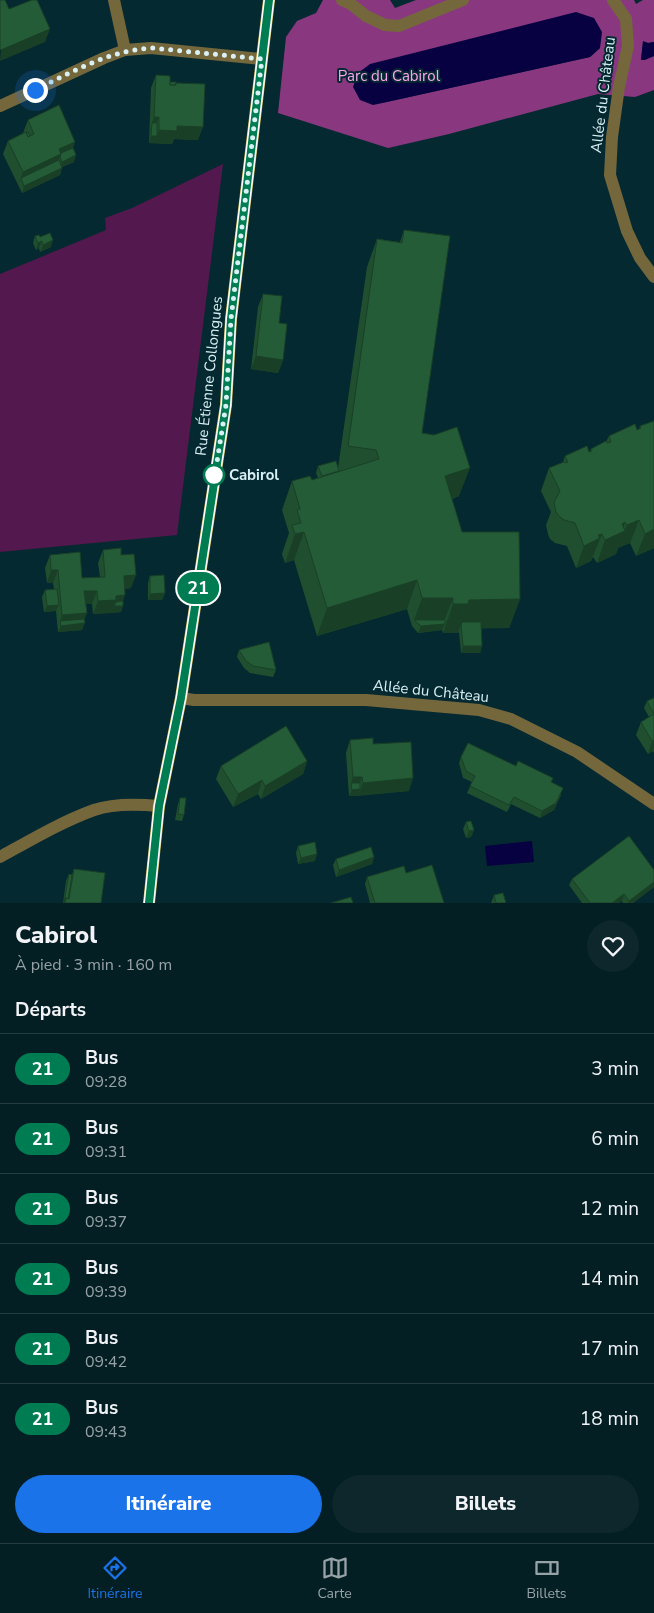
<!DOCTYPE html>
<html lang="fr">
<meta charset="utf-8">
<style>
body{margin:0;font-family:"Nunito Sans",sans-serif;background:#0d272c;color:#f1f3f6;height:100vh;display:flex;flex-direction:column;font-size:19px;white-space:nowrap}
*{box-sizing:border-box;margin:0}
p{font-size:16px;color:#97a2a6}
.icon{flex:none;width:28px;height:28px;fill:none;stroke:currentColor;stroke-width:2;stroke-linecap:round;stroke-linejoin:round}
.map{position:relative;height:903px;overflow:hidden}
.details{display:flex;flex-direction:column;background:#041f24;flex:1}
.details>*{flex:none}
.badge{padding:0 10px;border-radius:16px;font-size:18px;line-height:32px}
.you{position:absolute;width:25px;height:25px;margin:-12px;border:4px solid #fff;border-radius:50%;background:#1a73e8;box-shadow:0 0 0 8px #1a73e833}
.map>.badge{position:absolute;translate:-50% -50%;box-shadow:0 0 0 2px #fff}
h2{padding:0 15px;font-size:19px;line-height:45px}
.round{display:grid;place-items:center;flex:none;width:52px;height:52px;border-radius:26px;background:#0d272c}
.headline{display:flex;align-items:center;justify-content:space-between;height:85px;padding:0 15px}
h1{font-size:24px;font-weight:800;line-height:38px}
.button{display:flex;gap:10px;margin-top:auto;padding:10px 15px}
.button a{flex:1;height:58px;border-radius:30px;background:#1a73e8;color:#fff;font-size:20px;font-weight:800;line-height:58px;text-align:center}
.button a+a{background:#0d272c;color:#f1f3f6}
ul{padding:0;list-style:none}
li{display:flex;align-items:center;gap:15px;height:70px;padding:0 15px;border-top:1px solid #253d41}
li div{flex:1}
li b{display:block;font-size:19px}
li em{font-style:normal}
li .badge{min-width:55px;font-weight:700;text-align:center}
.menu{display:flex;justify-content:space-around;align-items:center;height:70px;border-top:1px solid #253d41;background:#041f24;font-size:14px;color:#97a2a6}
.menu a{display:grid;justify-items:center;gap:2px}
.menu .selected{color:#1a73e8}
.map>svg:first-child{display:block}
.green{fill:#53184d}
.forest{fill:#893880;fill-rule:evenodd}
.water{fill:#070041}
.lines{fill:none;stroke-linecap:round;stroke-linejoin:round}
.minor{stroke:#75673c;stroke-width:12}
.major{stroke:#c8aa49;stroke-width:12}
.wall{fill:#1f4f2f}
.shaded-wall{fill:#194026}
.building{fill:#245c37;stroke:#194026}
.line-casing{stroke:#fff;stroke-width:11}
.line{stroke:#007c52;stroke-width:8}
.walk{stroke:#d9f0f5;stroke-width:5;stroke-dasharray:0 9}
.stop-dot{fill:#fff;stroke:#007c52;stroke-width:2.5}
.labels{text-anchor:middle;stroke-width:4;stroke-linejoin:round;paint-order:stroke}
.park-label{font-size:15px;fill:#fca5ef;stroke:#052930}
.street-label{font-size:15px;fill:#d9f0f5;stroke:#052930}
.stop-label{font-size:15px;font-weight:bold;fill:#d9f0f5;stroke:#052930;text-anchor:start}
</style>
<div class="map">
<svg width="654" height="903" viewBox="0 0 654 903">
<rect width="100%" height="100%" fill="#052930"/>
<path class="green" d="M223,164L177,535L0,552V274L106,230L105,218L132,208Z"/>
<path class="forest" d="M323,0H390L395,8L416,0H634L636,4L643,0H654V42L648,43L643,42L641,60L654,56V90L635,97L598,94L449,134L388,148L278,113L286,37L297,21L316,13ZM600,48L590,57L373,105Z"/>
<path class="water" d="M576,12L594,18L602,32L600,48L590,57L373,105L360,100L353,87L358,73L370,64Z
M643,41L648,43L654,42V56L645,60H641Z
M532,841L534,862L487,866L485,846Z"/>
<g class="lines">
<path class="minor" d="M114,0L125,50
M342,0L351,4L366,16L385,25L399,26L463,0
M613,0L626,19L628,46L619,87L612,137L610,175L627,231L640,258L654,277
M0,106L104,58L125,50L151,48L262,59
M181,698L194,700H366L479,710L511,719L577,752L654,804
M0,857C31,840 61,822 94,810C114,803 138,804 159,806"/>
<path class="major" d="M149,903L159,806L181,698L226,405L231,319L269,0"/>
</g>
<path class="wall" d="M156,75L170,82L198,140L174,139L172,144L149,143L151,88Z
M28,120L73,148L74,162L62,167L60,175L22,193L3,154L8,141L23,133Z
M404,230L422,433L459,496L452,499L462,532L520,599L509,628H481L482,646L480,653H461L459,632L458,633H443L442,630L418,633L412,626L407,609L317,636L294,560L285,563L282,554L289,533L282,510L292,481L312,480L318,478L316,473L318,466L338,468L367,267L377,239L400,242Z
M35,236L40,237L51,247L40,252L39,248L36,250L33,243Z
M263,294L279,323L283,360L278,373L251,369L258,307Z
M654,421V548L636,556L630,543L618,548L616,554L597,563L593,557L591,561L576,568L567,546L555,543L550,539L548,534L546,525L551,512L541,491L549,468L563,462L565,456L590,451L591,449L606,442L609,436L637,430L639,429L640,426Z
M103,550L121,555L131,588L125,589L121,612L93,614L92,604H86L82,630L58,632L56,611L44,612L42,597L45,590L54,589L53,583H47L45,568L50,555L82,578L100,577L98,563Z
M150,576L165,593L162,600H148V583Z
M239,650L276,670L273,677L250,673L244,668L237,657Z
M654,698V753L653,751L648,754L636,735L641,722L649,717L644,708L647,701Z
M350,740L409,791L349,796L346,753Z
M461,757L516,766L553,778L551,783L561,795L554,810L540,818L511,804L507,812L467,793L472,782L463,778L459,763Z
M307,761L303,774L261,799L258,794L233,807L216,779L221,766Z
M180,798L184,815L182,821L175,820L178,804Z
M466,822L474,830L471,837L466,838L463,829Z
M298,846L315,861L298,864L296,853Z
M374,857L372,864L336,877L333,865L336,859Z
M74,869L101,903H63L66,881L69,874L72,875Z
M654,870V887L633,903H623L622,901L619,903H582L569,885L572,879Z
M406,873L444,903H370L365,884L367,877Z
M494,895L506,903H491Z"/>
<path class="shaded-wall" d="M50,29L45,42L0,61L1,50Z
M154,117H159L154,130L152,123Z
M177,126L203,127L198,140L174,139L172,144L149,143L151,136H157L159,130Z
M75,142L71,155L60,157L57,167L21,178L18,185L23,172L59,149Z
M76,155L74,162L59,168L62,162Z
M62,168L60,175L22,193L24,186Z
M53,240L51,247L40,252L43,245Z
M42,241L39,248L36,250L38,243Z
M256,356L283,360L278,373L251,369Z
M470,468L459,496L435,504L445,476Z
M639,520L630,543L618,548L616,554L597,563L605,540L622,524L625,522L622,532L624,531L627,525Z
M654,529V548L636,556L645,534Z
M304,532L294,560L285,563L295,534Z
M602,534L591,561L576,568L584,546L598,535Z
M51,570H58L53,583H47Z
M136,575L131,588L119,589L124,576Z
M417,580L407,609L317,636L327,608Z
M84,591H97L92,604H80Z
M165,593L162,600H148L150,594Z
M125,595L121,606H123L121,612L112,613L114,606L112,613L93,614L98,601L116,596Z
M422,598H453L443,624H445L442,630L418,633L421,626L414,620Z
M520,599L509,628L462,629L461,625L458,633H443L453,604L469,600Z
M59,605L56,611L44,612L47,606Z
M87,613L83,623H85L82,630L58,632L61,626L60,621L62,615Z
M463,646H482L480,653H461Z
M654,740V748L653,751L648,754L652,741Z
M307,761L303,774L261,799L265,786Z
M353,777H362L358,789H360L358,796H349L352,790L351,783Z
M413,778L409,791L358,796L363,783Z
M262,780L258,794L233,807L238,794Z
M563,788L554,810L540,818L542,811Z
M474,830L471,837L466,838L469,831Z
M317,854L315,861L298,864L301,858Z
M374,857L372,864L336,877L339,870Z
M654,882V887L633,903H628L629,901Z
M624,894L622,901L619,903H612Z"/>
<path class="building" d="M0,0H5L9,9L32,0H37L50,29L1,50L0,49Z
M156,75L170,76V85H176V83L205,84L203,127L177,126V131L159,130V117H154Z
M170,82H176V83L175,85H170Z
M59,105L75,142L59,149L61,154L23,172L8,141L26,132L28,137L34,134L28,120Z
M152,123H157V136H151Z
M26,132H28L30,136L28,137Z
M73,148L76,155L62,162L60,157L61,153Z
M59,160L62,168L24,186L21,178Z
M404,230L450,236L422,433L434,435L457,427L470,468L445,476L462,532H519L520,599L469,600L468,604H453V598H422L417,580L327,608L304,532L295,534L292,525L301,523L297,510L300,509L292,481L310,476L312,480L379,459L376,450L348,446L377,239L402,243Z
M50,233L53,240L43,245L42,241L38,243L35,236L39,235L40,237Z
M263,294L282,296L279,323L287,324L283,360L256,356Z
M654,421V529L645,534L639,520L627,525L625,522L622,524L625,531L605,540L602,534L598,535L600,538L584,546L575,523L564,520L559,516L556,512L554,502L560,491L549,468L564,462L565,463L568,462L565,456L587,446L589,452L592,451L591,449L606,441L607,443L611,442L609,436L635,424L637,430L641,428L640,426Z
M336,461L339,471L322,476L318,466Z
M121,548V555L134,554L136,575L124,576L125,595L116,596V600L98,601L97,591H84L87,613L62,615L58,570H51L50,555L80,552L82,578L105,577L103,550Z
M164,575L165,593L150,594V576Z
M57,589L59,605L47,606L45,590Z
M123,601V606H114L116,602Z
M84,619L85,623L61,626L60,621Z
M414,620H445V624L421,626Z
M462,622H481L482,646H463L461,625Z
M269,642L276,670L253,666L246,661L239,650Z
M654,698V714L647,701Z
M654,714V740L652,741L641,722Z
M286,726L307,761L265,786L262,780L238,794L221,766Z
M373,738V744L411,742L413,778L363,783L362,777H353L350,740Z
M468,743L516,766L518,761L553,778L551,782L563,788L556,803L542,811L514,797L509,805L470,786L475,776L466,771L461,757Z
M351,783H360V789L352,790Z
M180,798H186L184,815L178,814Z
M471,821L474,830L469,831L466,822Z
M629,836L654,870V882L629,901L624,894L612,903H590L572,879Z
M315,842L317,854L301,858L298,846Z
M371,847L374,857L339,870L336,859Z
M432,865L444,903H375L367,877L404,866L406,873Z
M74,869L105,873L101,903H65L66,898L69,899Z
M69,874L72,875L68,899L66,898L64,903Z
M503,893L506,903H496L494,895Z
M351,897L353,903H331Z"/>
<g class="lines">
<g class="line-casing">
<path id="line" d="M149,903L159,806L181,698L226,405L231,319L269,0"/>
</g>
<use href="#line" class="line"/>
<path class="walk" d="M35,90C72,72 110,50 152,48L262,59L231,319L226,405L214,481V475"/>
</g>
<circle class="stop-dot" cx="214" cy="475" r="10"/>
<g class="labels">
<g class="park-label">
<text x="389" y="81">Parc du Cabirol</text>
</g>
<g class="street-label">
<text transform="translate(603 95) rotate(-83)" y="5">Allée du Château</text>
<text transform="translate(209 376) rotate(-84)" y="5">Rue Étienne Collongues</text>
<text transform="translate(431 691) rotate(6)" y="5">Allée du Château</text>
</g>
<g class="stop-label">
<text x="229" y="480">Cabirol</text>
</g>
</g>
</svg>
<div class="you" style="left:35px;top:90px"></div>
<b class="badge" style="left:198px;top:588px;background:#007c52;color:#fff">21</b>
</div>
<section class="details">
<div class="headline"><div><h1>Cabirol</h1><p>À pied · 3 min · 160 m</p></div><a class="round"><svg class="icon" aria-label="heart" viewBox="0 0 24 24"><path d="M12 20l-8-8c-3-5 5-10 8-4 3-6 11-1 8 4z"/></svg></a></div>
<h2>Départs</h2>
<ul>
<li><span class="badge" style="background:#007c52;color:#fff">21</span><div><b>Bus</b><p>09:28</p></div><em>3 min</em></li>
<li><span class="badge" style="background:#007c52;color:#fff">21</span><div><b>Bus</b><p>09:31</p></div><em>6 min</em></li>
<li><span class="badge" style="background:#007c52;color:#fff">21</span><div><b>Bus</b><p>09:37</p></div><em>12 min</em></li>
<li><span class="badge" style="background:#007c52;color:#fff">21</span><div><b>Bus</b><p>09:39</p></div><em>14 min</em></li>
<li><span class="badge" style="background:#007c52;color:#fff">21</span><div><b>Bus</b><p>09:42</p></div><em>17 min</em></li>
<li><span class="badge" style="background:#007c52;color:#fff">21</span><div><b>Bus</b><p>09:43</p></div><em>18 min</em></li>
</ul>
<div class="button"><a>Itinéraire</a><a>Billets</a></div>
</section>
<nav class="menu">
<a class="selected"><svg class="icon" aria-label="directions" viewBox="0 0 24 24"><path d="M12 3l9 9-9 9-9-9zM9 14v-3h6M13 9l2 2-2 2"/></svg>Itinéraire</a>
<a><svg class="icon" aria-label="map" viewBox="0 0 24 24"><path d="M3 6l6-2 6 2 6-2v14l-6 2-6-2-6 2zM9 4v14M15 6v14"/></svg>Carte</a>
<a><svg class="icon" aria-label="tickets" viewBox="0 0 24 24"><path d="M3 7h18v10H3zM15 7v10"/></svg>Billets</a>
</nav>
